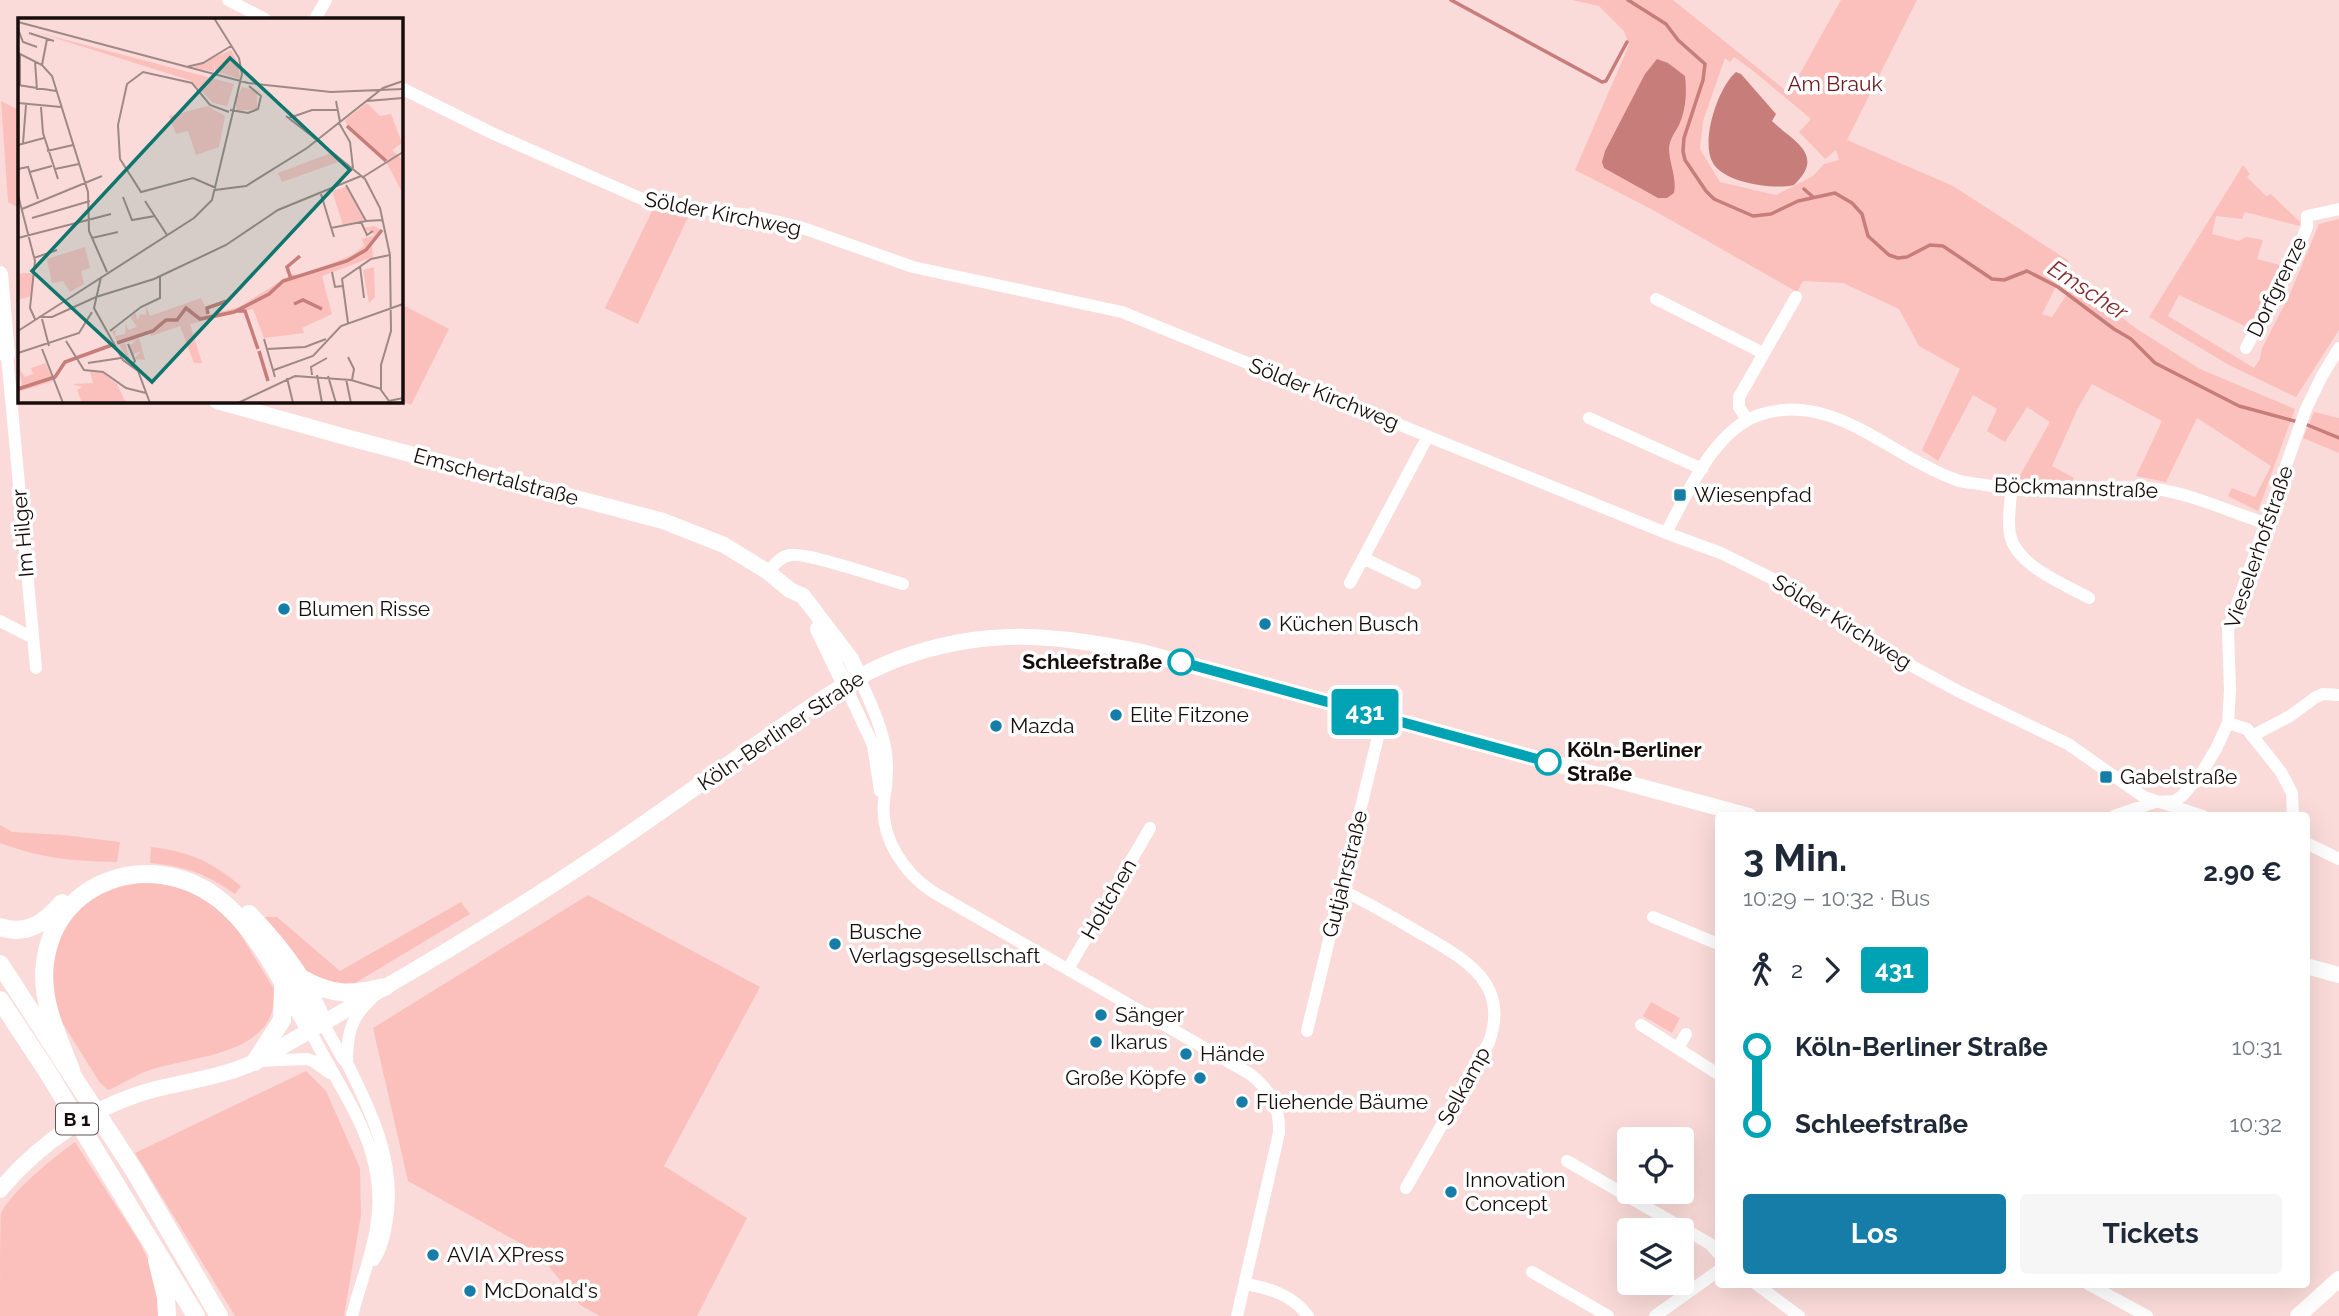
<!DOCTYPE html>
<html lang="de">
<meta charset="utf-8">
<style>
body{margin:0;font-family:Raleway,sans-serif;background:#f6f6f7;color:#1f2937;height:100vh;display:flex;flex-direction:column;font-size:26px;white-space:nowrap}
*{box-sizing:border-box;margin:0}
p{font-size:23px;color:#747a83}
.icon{flex:none;width:38px;height:38px;fill:none;stroke:currentColor;stroke-width:2;stroke-linecap:round;stroke-linejoin:round}
.map{position:relative;flex:1;overflow:hidden}
.drawer{position:absolute;left:1715px;top:812px;width:595px;height:476px;display:flex;flex-direction:column;background:#fff;border-radius:7px;box-shadow:0 7px 28px #0002}
.drawer>*{flex:none}
.badge{padding:0 14px;border-radius:5px;font-size:24px;line-height:46px}
.controls{position:absolute;left:1617px;top:1127px;display:grid;gap:14px}
.controls a{display:grid;place-items:center;width:77px;height:77px;border-radius:7px;background:#fff;box-shadow:0 7px 28px #0002;font-size:35px}
.map>.badge{position:absolute;translate:-50% -50%;box-shadow:0 0 0 4px #fff}
.legs{display:flex;align-items:center;gap:10px;height:77px;padding:0 28px;font-size:23px}
.legs p{margin-inline-start:auto}
.head{display:flex;align-items:center;justify-content:space-between;height:119px;padding:0 28px}
h1{font-size:38px;font-weight:700;line-height:52px}
.button{display:flex;gap:14px;margin-top:auto;padding:14px 28px}
.button a{flex:1;height:80px;border-radius:7px;background:#157da7;color:#fff;font-size:28px;font-weight:700;line-height:80px;text-align:center}
.button a+a{background:#f6f6f7;color:#1f2937}
ul{padding:0 28px;list-style:none}
li{display:flex;align-items:center;gap:24px;height:77px;font-size:26px}
li i{display:grid;place-items:center;width:10px;height:100%;margin:0 9px;background:currentColor}
li i::after{content:'';width:18px;height:18px;margin:-9px;border:5px solid;border-radius:50%;background:#fff}
li p{margin-inline-start:auto}
li:first-child i{background:linear-gradient(#0000 50%,currentColor 0)}
li:last-child i{background:linear-gradient(currentColor 50%,#0000 0)}
.map>svg:first-child{display:block}
.green{fill:#fbc0bc;fill-rule:evenodd}
.water{fill:#c77d7a}
.lines{fill:none;stroke-linecap:round;stroke-linejoin:round}
.stream{stroke:#c77d7a;stroke-width:3.5}
.minor{stroke:#fff;stroke-width:12}
.major{stroke:#fff;stroke-width:16}
.highway{stroke:#fff;stroke-width:18}
.line-1-casing{stroke:#fff;stroke-width:16}
.line-1{stroke:#00a3b4;stroke-width:10}
.poi-dot{fill:#157da7;stroke:#fff;stroke-width:2.5}
.stop-1-dot{fill:#fff;stroke:#00a3b4;stroke-width:3.5}
.labels{text-anchor:middle;stroke-width:7;stroke-linejoin:round;paint-order:stroke}
.shield{fill:#fff;stroke:#5d5655;stroke-width:2}
.shield-label{font-size:19px;font-weight:bold;fill:#170d0c}
.park-label{font-size:21px;fill:#6f151d;stroke:#fff}
.street-label{font-size:21px;fill:#170d0c;stroke:#fff}
.poi-label{font-size:21px;fill:#170d0c;stroke:#fff;text-anchor:start}
.stop-label{font-size:21px;font-weight:bold;fill:#170d0c;stroke:#fff;text-anchor:end}
.water-label{font-size:23px;font-style:italic;fill:#842a2d;stroke:#fff}
.inset-river{fill:none;stroke:#c77d7a;stroke-width:3.5}
.inset-road{fill:none;stroke:#9f8987;stroke-width:2}
.view{fill:#0f766e;fill-opacity:0.15;stroke:#0f766e;stroke-width:3.5}
.inset-edge{fill:none;stroke:#170d0c;stroke-width:3.5}
</style>
<div class="map">
<svg width="2339" height="1316" viewBox="0 0 2339 1316">
<rect width="100%" height="100%" fill="#fadbd9"/>
<path class="green" d="M1572,0H1673L1789,93L1841,0H1917L1847,140L1953,186L2069,261L2042,314L2052,317L2075,282L2137,329L2200,369L2295,409L2258,511L2228,496L2232,488L2255,497L2271,466L2197,418L2166,482L2136,476L2162,421L2092,384L2078,408L2052,466L2074,478L2069,486L2018,479L2050,422L2027,407L2005,442L1987,431L1997,409L1973,395L1938,461L1922,450L1960,369L1919,346L1899,309L1843,283L1803,281L1797,292L1653,210L1575,170L1629,45L1624,31L1599,6ZM1734,57L1752,70L1811,119L1799,132L1825,159L1836,150L1839,160L1824,164L1813,176L1776,195L1720,182L1700,149L1703,121L1725,58L1730,62Z
M1,101L19,110V208L8,202Z
M2243,165L2250,174L2247,177L2266,196L2271,194L2300,222V226L2245,212L2242,219L2216,216L2212,234L2239,241L2246,237L2263,240L2257,259L2284,266L2249,328L2179,295L2168,316L2254,368L2260,359L2262,348L2289,296L2319,224L2339,219V330L2296,397L2229,365L2149,317Z
M652,211L690,213L638,324L605,308Z
M401,304L449,329L411,405L401,400Z
M2314,412L2339,418V453L2303,438Z
M0,825L12,832L64,835L120,842L117,862C72,861 43,859 0,843Z
M151,847C191,852 210,861 241,886L235,894C204,873 188,867 150,863Z
M153,877L208,897L231,919L274,989C280,1057 191,1055 147,1071C134,1076 121,1085 108,1090L100,1083L60,1019L49,981L63,925L99,890Z
M588,895L760,987L664,1166L747,1218L697,1316H600L580,1305L538,1253L408,1181L373,1028Z
M461,902L470,914L352,985L334,987L306,973L262,917H277L340,971Z
M1651,1002L1680,1018L1672,1033L1643,1016Z
M306,1071L326,1091L360,1168L361,1215L344,1316H235L135,1153Z
M75,1142L140,1243L155,1274L161,1316H0C0,1300 0,1223 1,1213C13,1190 54,1157 75,1142Z"/>
<path class="water" d="M1657,59L1668,63L1685,76C1687,93 1686,111 1678,127C1674,134 1670,139 1669,148C1669,163 1677,177 1674,193L1667,198H1658L1604,168L1602,162L1605,151L1645,74Z
M1736,72L1741,74L1776,114L1772,121C1791,140 1827,154 1794,185C1774,190 1724,183 1713,163C1700,142 1718,87 1736,72Z"/>
<g class="lines">
<path class="stream" d="M1451,0L1602,82L1606,81L1627,42
M1628,0L1666,24L1678,40L1705,64L1703,80L1684,138L1683,151L1685,160L1706,191L1714,199L1753,216L1771,214L1798,201L1835,193L1852,203L1862,214L1868,236L1889,255L1898,258L1907,257L1930,245L1943,246L1992,279L2004,280L2027,271L2058,287L2114,329L2131,339L2155,363L2239,406L2298,422
M1804,189L1813,197
M2305,424L2339,438"/>
<path class="minor" d="M228,0L265,19
M315,19L326,0
M401,88L494,134L649,202L748,215L800,227L913,267L1122,312L1666,533L1721,553L1783,584L1901,660L1958,691L2068,744L2144,797L2203,816
M1656,299L1763,353
M2246,348L2296,254L2307,227V216L2339,209
M7,355L36,668
M1589,418L1702,469
M1747,420L1739,407V397L1796,297
M2011,489C2011,503 2007,520 2010,534C2015,565 2064,584 2089,598
M1666,533C1687,494 1714,430 1759,415C1832,390 1890,456 1954,479C1963,483 1975,483 1985,485C1999,487 2013,490 2027,490C2067,491 2108,485 2148,488C2189,492 2227,511 2265,523
M1363,558L1415,583
M768,572C774,565 780,557 790,555C807,552 881,578 903,584
M1350,583L1428,436
M0,621L33,638
M859,677C870,702 882,726 886,753C888,770 887,785 884,801C880,838 904,873 933,892L1250,1074C1270,1090 1280,1106 1279,1133L1237,1316
M845,685L873,745L880,791
M2228,723L2247,729L2281,772L2292,793L2293,816
M2252,736L2290,716L2316,697L2323,694L2339,695
M2114,816L2155,802L2174,801L2182,796L2201,774L2216,749L2228,723L2230,690L2228,630L2306,409L2322,376L2339,348
M2306,843L2339,859
M1342,890C1368,903 1393,917 1418,932C1463,958 1511,982 1489,1042L1406,1188
M1653,917L1718,944
M1068,969L1150,828
M323,1023L343,1059L347,1063C372,1113 396,1163 387,1219C385,1234 382,1248 374,1260
M1641,1025L1718,1074
M310,1030C343,1097 390,1149 376,1228C371,1259 359,1287 352,1316
M1307,1031L1383,716
M1678,1048L1686,1034
M258,1061L307,1059L313,1061L330,1073
M347,1063C347,1035 350,1018 372,998
M1567,1161L1710,1244L1718,1253
M1532,1272L1608,1316
M1245,1284C1269,1288 1293,1295 1308,1316
M1756,1284L1799,1316
M2088,1284L2147,1316
M1655,1316L1718,1271"/>
<path class="major" d="M0,274L7,355
M217,401L342,436L663,521L724,545L768,572L790,590L803,596L851,659L859,677
M818,629L845,685
M2306,966L2339,975
M0,1190C40,1142 95,1105 156,1089C192,1080 230,1076 262,1058C383,989 505,919 620,840C668,807 716,773 764,739C806,710 850,677 898,659C985,627 1053,634 1142,652L1749,816
M2298,1316L2339,1279"/>
<path class="highway" d="M249,914C279,945 308,982 323,1023
M0,927C26,936 45,923 62,903
M0,964L135,1172L219,1316
M301,978C332,996 351,995 385,987
M0,1000L47,1071L196,1316
M255,1062L282,1020L283,988
M71,1070C58,1036 40,1001 45,963C55,879 151,849 216,897C257,927 285,987 310,1030
M157,1260L166,1297L167,1316"/>
</g>
<g class="lines">
<g class="line-1-casing">
<path id="line-1" d="M1181,662L1548,762"/>
</g>
<use href="#line-1" class="line-1"/>
</g>
<g class="poi-dot">
<rect x="1673" y="488" width="14" height="14" rx="3.5"/>
<circle cx="284" cy="609" r="7"/>
<circle cx="1265" cy="624" r="7"/>
<circle cx="1116" cy="715" r="7"/>
<circle cx="996" cy="726" r="7"/>
<rect x="2099" y="770" width="14" height="14" rx="3.5"/>
<circle cx="835" cy="944" r="7"/>
<circle cx="1101" cy="1015" r="7"/>
<circle cx="1096" cy="1042" r="7"/>
<circle cx="1186" cy="1054" r="7"/>
<circle cx="1200" cy="1078" r="7"/>
<circle cx="1242" cy="1102" r="7"/>
<circle cx="1451" cy="1192" r="7"/>
<circle cx="433" cy="1255" r="7"/>
<circle cx="470" cy="1291" r="7"/>
</g>
<g class="stop-1-dot">
<circle cx="1181" cy="662" r="12"/>
<circle cx="1548" cy="762" r="12"/>
</g>
<g class="labels">
<rect class="shield" x="56" y="1103.5" width="42" height="31" rx="5"/>
<g class="shield-label">
<text x="77" y="1126">B 1</text>
</g>
<g class="park-label">
<text x="1835" y="91">Am Brauk</text>
</g>
<g class="street-label">
<text transform="translate(723 214) rotate(11)" y="7">Sölder Kirchweg</text>
<text transform="translate(2277 287) rotate(-64)" y="7">Dorfgrenze</text>
<text transform="translate(1324 394) rotate(22)" y="7">Sölder Kirchweg</text>
<text transform="translate(496 477) rotate(15)" y="7">Emschertalstraße</text>
<text transform="translate(2076 488) rotate(2)" y="7">Böckmannstraße</text>
<text transform="translate(23 533) rotate(-95)" y="7">Im Hilger</text>
<text transform="translate(2259 547) rotate(-71)" y="7">Vieselerhofstraße</text>
<text transform="translate(1842 622) rotate(32)" y="7">Sölder Kirchweg</text>
<text transform="translate(781 731) rotate(-34)" y="7">Köln-Berliner Straße</text>
<text transform="translate(1345 874) rotate(-76)" y="7">Gutjahrstraße</text>
<text transform="translate(1109 899) rotate(-60)" y="7">Holtchen</text>
<text transform="translate(1464 1086) rotate(-61)" y="7">Selkamp</text>
</g>
<g class="poi-label">
<text x="1694" y="502">Wiesenpfad</text>
<text x="298" y="616">Blumen Risse</text>
<text x="1279" y="631">Küchen Busch</text>
<text x="1130" y="722">Elite Fitzone</text>
<text x="1010" y="733">Mazda</text>
<text x="2120" y="784">Gabelstraße</text>
<text x="849" y="939">Busche<tspan x="849" dy="24">Verlagsgesellschaft</tspan></text>
<text x="1115" y="1022">Sänger</text>
<text x="1110" y="1049">Ikarus</text>
<text x="1200" y="1061">Hände</text>
<text x="1186" y="1085" text-anchor="end">Große Köpfe</text>
<text x="1256" y="1109">Fliehende Bäume</text>
<text x="1465" y="1187">Innovation<tspan x="1465" dy="24">Concept</tspan></text>
<text x="447" y="1262">AVIA XPress</text>
<text x="484" y="1298">McDonald's</text>
</g>
<g class="stop-label">
<text x="1162" y="669">Schleefstraße</text>
<text x="1567" y="757" text-anchor="start">Köln-Berliner<tspan x="1567" dy="24">Straße</tspan></text>
</g>
<g class="water-label">
<text transform="translate(2088 290) rotate(33)" y="8">Emscher</text>
</g>
</g>
<g transform="translate(18 18)">
<rect width="385" height="385" fill="#fadbd9"/>
<path d="M18,14L216,66L209,88L195,85L174,63ZM213,32L220,45L222,61L197,53L196,41V54L174,49ZM224,69L239,73V91L219,93L217,83ZM349,85L362,98L373,96L384,125L374,132L383,140L385,176L366,140L330,110L327,102ZM190,88L207,98L201,129L178,137L170,113L158,116L151,98ZM313,135L323,143L264,164L260,155ZM328,169L346,202L325,207L314,173ZM356,208L365,213L354,225L355,239L304,258L314,296L284,310L286,315L246,320L235,291L172,306L184,345H176L162,308L133,318L130,311V316L100,326L94,313L98,312L97,318L107,316L108,305L110,312L119,309L113,300L117,294L120,302L122,296L128,297V288L132,298L183,280L191,297L221,289L274,256L283,258L334,237L346,228L344,221L357,217L345,210ZM67,229L72,250L63,253L66,266L52,274L45,263L34,265L29,241ZM356,249L357,279L351,285L345,252ZM5,255H16L13,278L0,282V257ZM121,320L127,342L116,341L123,333L114,337L111,328L119,322L107,325L113,346L101,327ZM28,345L35,363L0,374L4,366L0,349L7,359L15,356L13,350ZM72,354L85,355L99,366L108,385H64L59,372L64,369L54,366L75,365Z" fill="#fbc0bc"/>
<path class="inset-river" d="M329,108L368,143M273,261L269,249L282,238M276,286L285,282L304,291M217,293H227L240,331M190,296L189,290L209,283M99,325L135,313L148,302H159L168,290L182,301L216,294L251,276L265,263L329,243L348,232L364,212M241,333L250,363M0,371L37,359L47,344L94,327"/>
<path class="inset-road" d="M0,4L230,65L313,74L385,71M0,11L5,24L19,29M11,15L36,23M0,35L24,47L34,58L70,174L71,213L89,254M17,43L19,72M24,47L29,21M168,49L185,45L213,28M0,67L38,73M2,67V36M318,83L322,104M349,83L385,80M0,85L43,89M23,89L25,115L40,161M212,92L230,95L240,91L243,78L231,68M268,98L299,122M271,100L294,92H319M321,105L332,124L335,150M299,122L347,161L362,190L372,237L373,313L363,347V372L371,383L385,380M5,125L8,87M0,127L26,120M29,133L55,127M0,151L10,149L20,181M37,151L61,146M12,154L34,148M345,159L385,134M328,167L348,203L365,202M198,170L175,160L123,174L102,141L100,107L109,66L125,54L174,65L192,87L211,94M197,172L228,168L289,130L365,70L385,63M303,176L316,219M0,177L17,243L12,290L17,301M105,179L114,202L137,198M127,183L149,217M4,191L84,158M14,200L72,183M343,204L349,217L355,213M313,210L348,203M0,220L93,196M74,220L100,214M16,240L39,232M342,248L346,280M314,254L317,269L324,268M83,259L76,290L105,342L120,353L132,385M21,299H34L78,279L136,261L208,227L260,192L343,158M24,301L31,328M330,305L324,261L353,241L372,237M0,313L176,200L194,182L224,56L221,40L196,0M92,313L123,289L142,280V258M246,321L257,359M48,323L66,352L85,354L108,370L128,375M110,326L117,343L113,348M24,331L45,385M249,331L287,329L308,321M0,335L61,315L74,294M330,339L336,351L334,362M70,345L103,340M256,352L295,338L323,308L385,286M294,357L293,349L309,340M299,357L304,385M310,358L318,385M269,360L275,385M328,361L333,385M220,385L277,358L333,362L363,371"/>
<path class="view" d="M212,40L332,152L134,364L14,253Z"/>
<rect width="385" height="385" class="inset-edge"/>
</g>
</svg>
<div class="controls">
<a><svg class="icon" aria-label="locate" viewBox="0 0 24 24"><circle cx="12" cy="12" r="6"/><path d="M12 2v4M12 18v4M2 12h4M18 12h4"/></svg></a>
<a><svg class="icon" aria-label="layers" viewBox="0 0 24 24"><path d="M12 4l9 5-9 5-9-5zM3 14l9 5 9-5"/></svg></a>
</div>
<b class="badge" style="left:1365px;top:712px;background:#00a3b4;color:#fff">431</b>
<section class="drawer">
<div class="head"><div><h1>3 Min.</h1><p>10:29 – 10:32 · Bus</p></div><b>2.90 €</b></div>
<div class="legs"><svg class="icon" aria-label="walk" viewBox="0 0 24 24"><circle cx="13" cy="4" r="2"/><path d="M13 8l-2 6 4 7M11 14l-3 7M7 12l3-4h3l4 4"/></svg>2<svg class="icon" aria-label="forward" viewBox="0 0 24 24"><path d="M9 5l7 7-7 7"/></svg><b class="badge" style="background:#00a3b4;color:#fff">431</b></div>
<ul>
<li><i style="color:#00a3b4"></i><b>Köln-Berliner Straße</b><p>10:31</p></li>
<li><i style="color:#00a3b4"></i><b>Schleefstraße</b><p>10:32</p></li>
</ul>
<div class="button"><a>Los</a><a>Tickets</a></div>
</section>
</div>
